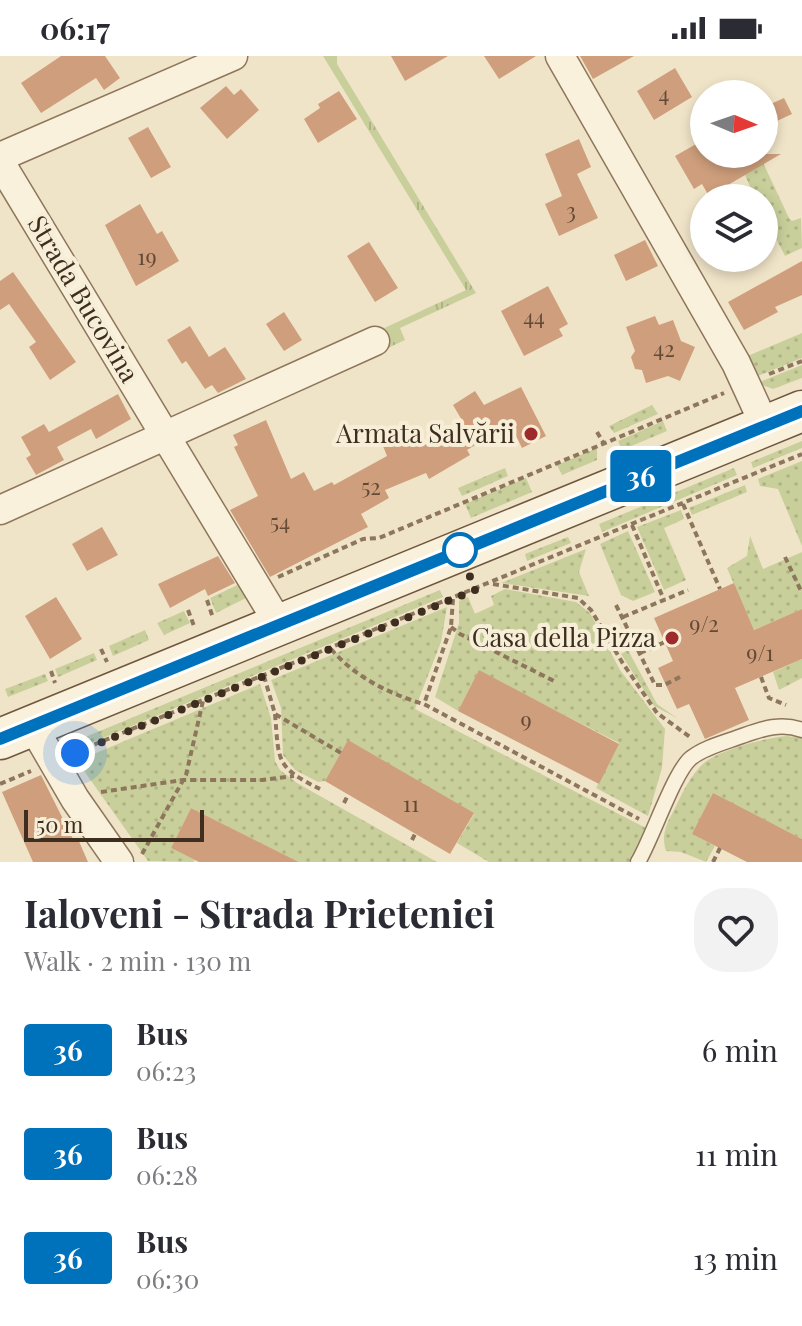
<!DOCTYPE html>
<meta charset="utf-8">
<style>
body{margin:0;font-family:"Playfair Display",serif;background:#f2f2f3;color:#2b2b33;height:100vh;display:flex;flex-direction:column;font-size:30px;white-space:nowrap}
*{box-sizing:border-box;margin:0}
p{font-size:26px;color:#7c7c81}
.icon{flex:none;width:44px;height:44px;fill:none;stroke:currentColor;stroke-width:2;stroke-linecap:round;stroke-linejoin:round}
.map{position:relative;height:806px;overflow:hidden}
.panel{display:flex;flex-direction:column;background:#fff;flex:1}
.panel>*{flex:none}
.badge{padding:0 16px;border-radius:6px;font-size:28px;line-height:52px}
.needle{width:52px;rotate:92deg}
.buttons{position:absolute;left:690px;top:24px;display:grid;gap:16px}
.buttons a{display:grid;place-items:center;width:88px;height:88px;border-radius:50%;background:#fff;box-shadow:0 4px 12px #0003;font-size:40px}
.scale{position:absolute;left:24px;bottom:20px;width:180px;box-sizing:border-box;padding-left:8px;border:4px solid #3d2e20;border-top:0;font-size:22px;line-height:28px;white-space:nowrap;color:#3d2e20;-webkit-text-stroke:6px #f7eed8;paint-order:stroke}
.you{position:absolute;width:40px;height:40px;margin:-20px;border:6px solid #fff;border-radius:50%;background:#1a73e8;box-shadow:0 0 0 12px #1a73e833}
.map>.badge{position:absolute;translate:-50% -50%;box-shadow:0 0 0 4px #fff}
.round{display:grid;place-items:center;flex:none;width:84px;height:84px;border-radius:32px;background:#f2f2f3}
.headline{display:flex;align-items:center;justify-content:space-between;height:136px;padding:0 24px}
h1{font-size:38px;font-weight:700;line-height:60px}
ul{padding:0;list-style:none}
li{display:flex;align-items:center;gap:24px;height:104px;padding:0 24px}
li div{flex:1}
li b{display:block;font-size:30px}
li em{font-style:normal}
li .badge{min-width:88px;font-weight:700;text-align:center}
.status{display:flex;justify-content:space-between;align-items:center;height:56px;padding:0 40px;background:#fff;direction:ltr}
.status svg{height:22px;fill:currentColor}
.map>svg:first-child{display:block}
.grass{fill:url(#grass-tufts)}
.park{fill:url(#park-dots)}
.building{fill:#cf9f7d}
.lines{fill:none;stroke-linecap:round;stroke-linejoin:round}
.service-casing{stroke:#8d765c;stroke-width:17}
.minor-casing{stroke:#8d765c;stroke-width:31}
.secondary-casing{stroke:#6f573f;stroke-width:43}
.path{stroke:#8d765c;stroke-width:4;stroke-dasharray:6 4;stroke-linecap:butt}
.service{stroke:#faf1dc;stroke-width:14}
.minor{stroke:#faf1dc;stroke-width:28}
.secondary{stroke:#faf1dc;stroke-width:40}
.line-casing{stroke:#fff;stroke-width:18}
.line{stroke:#0072bc;stroke-width:12}
.walk{stroke:#3d2e20;stroke-width:8;stroke-dasharray:0 14.4}
.poi-dot{fill:#9e2a2b;stroke:#f7eed8;stroke-width:3}
.stop-dot{fill:#fff;stroke:#0072bc;stroke-width:4}
.labels{text-anchor:middle;stroke-width:8;stroke-linejoin:round;paint-order:stroke}
.number-label{font-size:22px;fill:#624a37}
.street-label{font-size:26px;fill:#3d2e20;stroke:#f7eed8}
.poi-label{font-size:26px;fill:#3d2e20;stroke:#f7eed8;text-anchor:end}
</style>
<div class="status"><b>06:17</b><svg viewBox="0 0 49 12"><path d="M0 12V9h3v3zM5 12V6h3v6zM10 12V3h3v9zM15 12V0h3v12zM26 1h20v11H26zM47 4h2v5h-2z"/></svg></div>
<div class="map">
<svg width="802" height="806" viewBox="0 0 802 806">
<defs>
<pattern id="grass-tufts" width="24" height="20" patternUnits="userSpaceOnUse" patternTransform="scale(2)"><rect width="24" height="20" fill="#c9cf9b"/><path d="M3 7l-1-3M5 7V3M7 7l1-3M15 17l-1-3M17 17v-4M19 17l1-3" fill="none" stroke="#aeb285"/></pattern>
<pattern id="park-dots" width="8" height="8" patternUnits="userSpaceOnUse" patternTransform="scale(2)"><rect width="8" height="8" fill="#c9cf9b"/><path d="M2 2h.1M6 6h.1" fill="none" stroke="#aeb285" stroke-width="1.8" stroke-linecap="round"/></pattern>
</defs>
<rect width="100%" height="100%" fill="#f0e4c8"/>
<path class="grass" d="M323,0H337V8L476,237L400,272L405,284L386,293L378,275L466,234Z"/>
<path class="park" d="M736,98H759L789,162L792,165L801,162L802,192L785,200L764,159V142H755Z
M802,277V302L753,322L743,302Z
M802,309V322L773,333L757,327Z
M652,349L658,358L614,377L609,370Z
M663,365L667,375L622,394L618,385Z
M802,385V392L753,412L751,406Z
M597,392V404L562,419L557,409Z
M802,405V490L778,433L760,430L758,423Z
M505,412L508,420L462,440L458,432Z
M734,412L737,419L602,476L599,468Z
M526,422L532,436L471,462L465,448Z
M745,429L747,436L692,459L689,452Z
M681,454L684,463L664,472L686,524L664,534L637,471Z
M628,475L655,536L633,545L621,539L600,488Z
M750,480L763,513L802,496V553L754,574L727,512L747,500Z
M568,481L571,487L527,505L525,498Z
M586,493L579,516L589,540L501,527Z
M244,526L246,542L216,557L210,542Z
M505,533L576,546L590,557L620,614L665,673L662,712L648,760L596,732L619,687L479,615L458,655L435,641L459,567V545L468,541L475,558L494,549L491,540Z
M440,534L443,541L69,696L66,689Z
M447,551L441,586L415,653L646,772L629,806H489L457,787L474,758L341,697L325,725L318,726L295,714L283,699L281,652L271,624Z
M184,555L190,567L164,579L157,567Z
M145,574L149,584L113,600L109,590Z
M628,594L657,648L677,662L654,650L621,598Z
M94,597L97,604L58,621L55,613Z
M802,603V622L779,634L773,616Z
M45,618L48,625L8,641L5,633Z
M260,628L271,662L275,705L280,714L297,727L437,806H299L191,752L171,792L195,804L193,806L148,805L77,705Z
M787,680L802,682V783L713,738L693,778L715,790L706,806L681,796L666,795C661,779 666,769 674,754C681,739 691,718 704,707C722,693 765,682 787,680Z"/>
<path class="building" d="M61,0H105L120,22L104,34L96,22L41,57L21,27Z
M391,0H448L405,25Z
M484,0H536L499,23Z
M580,0H634L593,23Z
M675,12L692,41L654,64L637,35Z
M226,30L234,39L241,33L259,54L227,83L200,52Z
M339,35L357,63L318,87L304,63L320,52L318,48Z
M784,42L792,58L764,71V51Z
M148,71L171,111L151,122L128,82Z
M579,83L591,111L577,118L598,162L559,180L545,148L562,140L545,98Z
M698,87L704,98H781L709,140L702,128L694,133L675,100Z
M140,148L157,178L162,175L179,205L136,230L105,169Z
M645,184L658,210L626,225L614,199Z
M369,186L398,232L375,246L347,200Z
M802,205V239L775,251L778,256L744,274L728,246Z
M13,216L76,306L50,324L29,291L36,286L9,248L0,254V225Z
M548,230L568,268L559,273L563,280L524,300L501,255Z
M284,256L302,284L284,295L266,268Z
M655,260L659,269L673,264L681,285L695,291L680,325L668,320L646,327L642,314L635,313L631,301L635,295L626,271Z
M190,270L209,301L225,291L246,323L218,337L212,329L205,333L186,305L182,308L167,284Z
M521,331L546,380L522,392L510,368L467,394L470,399L429,423L426,417L385,434L389,442L361,458L368,471L270,521L230,454L258,440L234,391L238,389L233,379L266,364L291,423L304,416L314,435L332,426L334,429L387,400L383,390L402,382V384L417,379L421,390L463,366L453,349L475,335L484,349Z
M118,338L131,363L96,383L91,373L57,391L64,404L36,419L26,402L31,399L21,381L44,368L49,376Z
M102,471L118,499L87,515L72,488Z
M218,500L235,527L208,540L205,533L170,552L158,528Z
M734,527L754,574L802,553V603L735,632L749,664L705,683L689,648L677,653L658,612L673,605L654,562Z
M56,541L82,583L50,603L25,560Z
M479,614L619,688L599,728L458,655Z
M348,684L474,757L450,798L325,725Z
M41,719L74,785L78,783L88,806H33L2,736Z
M713,737L802,783V806H747L692,778Z
M191,752L299,806H199L171,792Z"/>
<g class="lines">
<g class="service-casing">
<path id="service" d="M638,806C652,783 674,716 691,702C705,691 726,686 742,680C762,673 781,666 802,674"/>
</g>
<g class="minor-casing">
<path id="minor" d="M560,0L736,307L765,370
M0,101L233,0
M0,106L279,568
M0,454L375,285
M32,669L75,743L119,806"/>
</g>
<g class="secondary-casing">
<path id="secondary" d="M0,683L802,355"/>
</g>
<path class="path" d="M769,318L802,305
M597,376L603,386
M683,448L720,533
M632,469L664,544
M785,501L802,537
M278,521L363,483L379,482L724,337
M493,528L578,542L591,554L622,606L657,657L690,681
M453,543L451,571L424,648L639,763
M207,544L213,562
M616,549L655,629H664L680,621
M188,554L194,570
M623,561L688,534
M451,571L460,578L556,626
M101,593L107,606
M331,593C355,621 388,637 423,648
M640,597L665,586
M51,615L55,627
M264,620L275,658L341,697
M761,621L769,642L786,649
M275,658C279,705 275,711 320,733
M76,696L802,398
M0,728L31,715
M101,736L183,724H262L294,720
M344,747L348,739
M412,784L415,778
M142,798L186,719L203,645
M713,806L720,792"/>
<use href="#service" class="service"/>
<use href="#minor" class="minor"/>
<use href="#secondary" class="secondary"/>
</g>
<g class="lines">
<g class="line-casing">
<path id="line" d="M0,683L802,355"/>
</g>
<use href="#line" class="line"/>
<path class="walk" d="M75,697L475,534L460,494"/>
</g>
<g class="poi-dot">
<circle cx="531" cy="378" r="8"/>
<circle cx="672" cy="582" r="8"/>
</g>
<circle class="stop-dot" cx="460" cy="494" r="16"/>
<g class="labels">
<g class="number-label">
<text x="664" y="46">4</text>
<text x="571" y="163">3</text>
<text x="147" y="209">19</text>
<text x="534" y="269">44</text>
<text x="664" y="301">42</text>
<text x="371" y="439">52</text>
<text x="280" y="474">54</text>
<text x="704" y="576">9/2</text>
<text x="760" y="605">9/1</text>
<text x="526" y="672">9</text>
<text x="411" y="756">11</text>
</g>
<g class="street-label">
<text transform="translate(83 243) rotate(59)" y="9">Strada Bucovina</text>
</g>
<g class="poi-label">
<text x="515" y="387">Armata Salvării</text>
<text x="656" y="591">Casa della Pizza</text>
</g>
</g>
</svg>
<div class="buttons">
<a><svg class="needle" viewBox="-14 -14 28 28"><path d="M0-13l5 13h-10z" fill="#e53935"/><path d="M0 13l5-13h-10z" fill="#7c7c81"/></svg></a>
<a><svg class="icon" aria-label="layers" viewBox="0 0 24 24"><path d="M12 4l9 5-9 5-9-5zM3 14l9 5 9-5"/></svg></a>
</div>
<div class="scale">50 m</div>
<div class="you" style="left:75px;top:697px"></div>
<b class="badge" style="left:641px;top:420px;background:#0072bc;color:#fff">36</b>
</div>
<section class="panel">
<div class="headline"><div><h1>Ialoveni - Strada Prieteniei</h1><p>Walk · 2 min · 130 m</p></div><a class="round"><svg class="icon" aria-label="heart" viewBox="0 0 24 24"><path d="M12 20l-8-8c-3-5 5-10 8-4 3-6 11-1 8 4z"/></svg></a></div>
<ul>
<li><span class="badge" style="background:#0072bc;color:#fff">36</span><div><b>Bus</b><p>06:23</p></div><em>6 min</em></li>
<li><span class="badge" style="background:#0072bc;color:#fff">36</span><div><b>Bus</b><p>06:28</p></div><em>11 min</em></li>
<li><span class="badge" style="background:#0072bc;color:#fff">36</span><div><b>Bus</b><p>06:30</p></div><em>13 min</em></li>
</ul>
</section>
